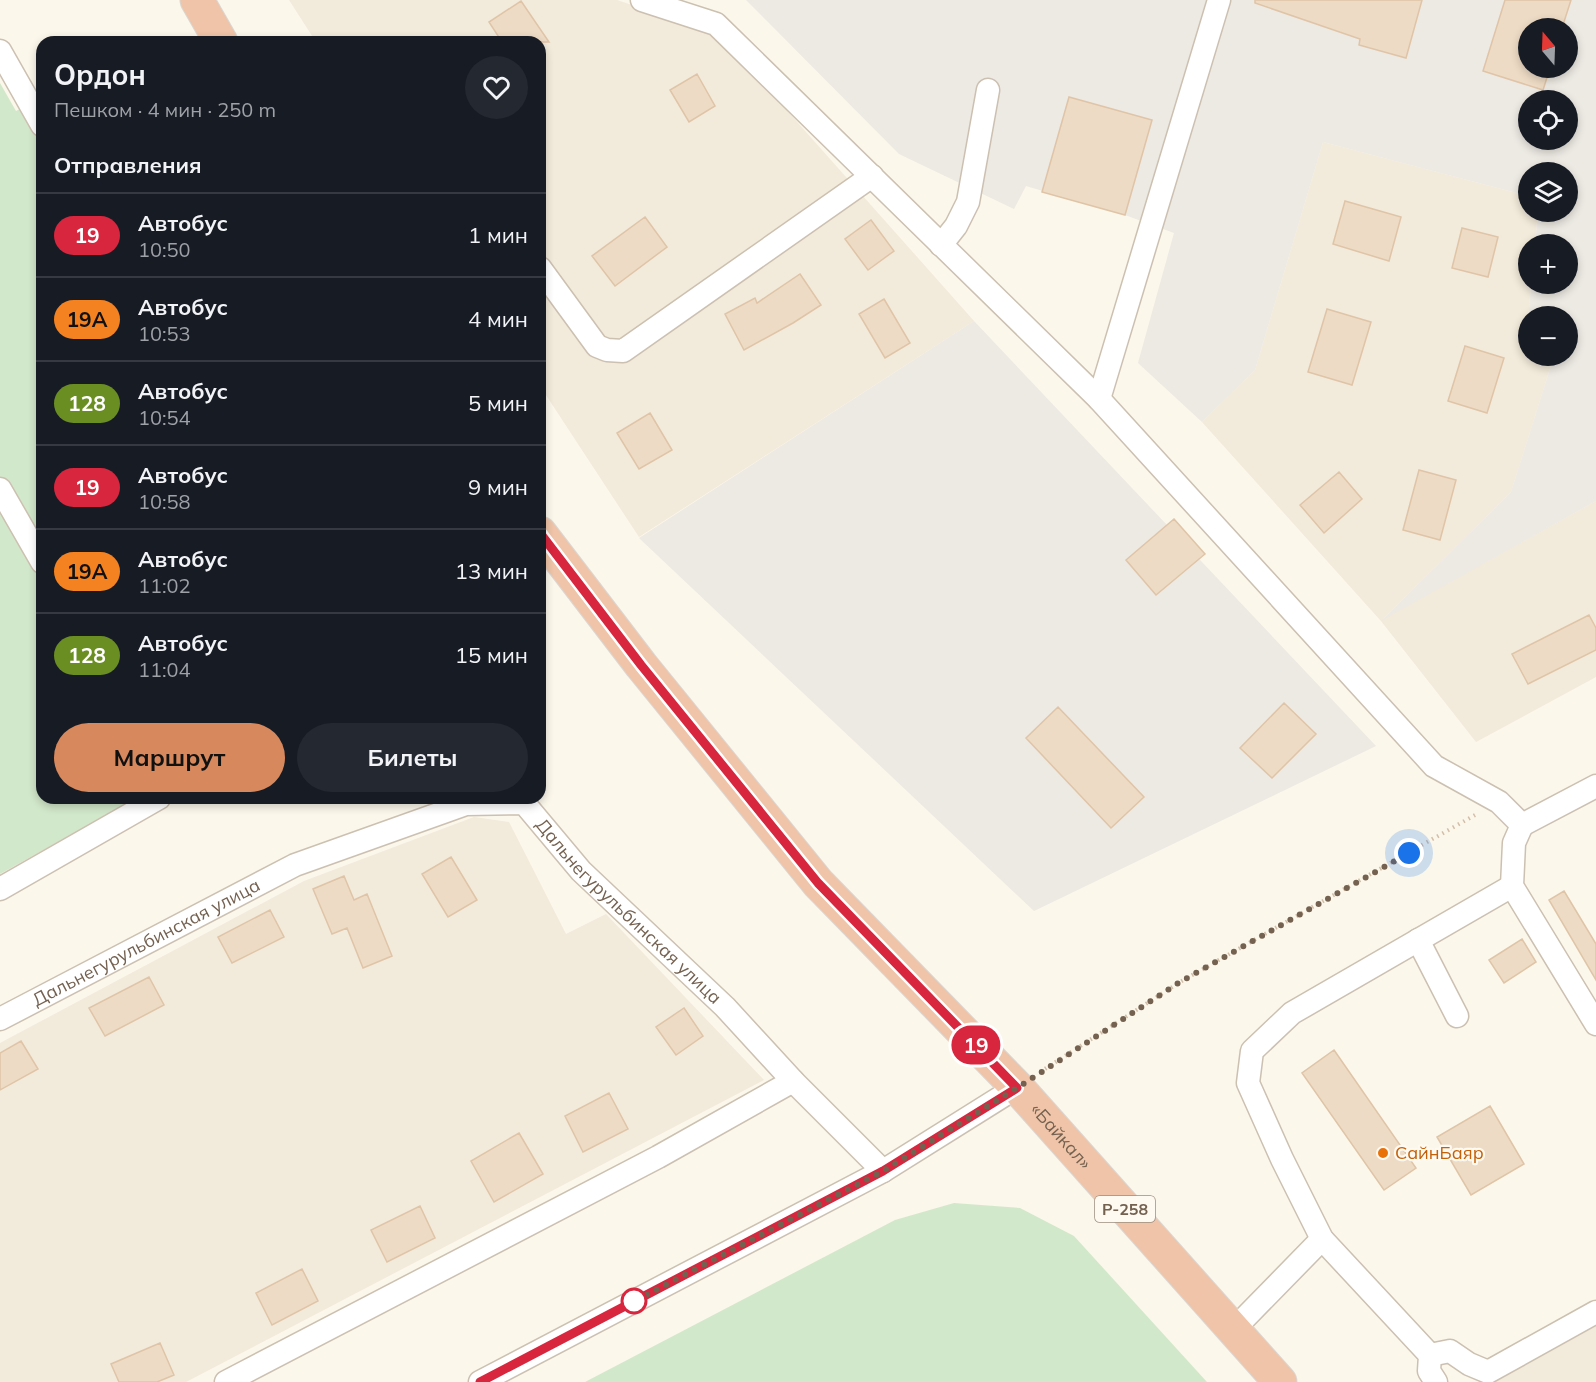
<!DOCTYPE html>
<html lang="ru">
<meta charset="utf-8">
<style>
body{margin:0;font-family:Mulish,sans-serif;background:#242831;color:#f1f3f6;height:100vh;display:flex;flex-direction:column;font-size:22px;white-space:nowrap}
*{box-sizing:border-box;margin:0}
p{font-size:20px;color:#9ea1a6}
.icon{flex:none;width:33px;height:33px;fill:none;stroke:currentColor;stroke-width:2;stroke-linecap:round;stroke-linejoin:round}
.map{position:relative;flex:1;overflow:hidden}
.drawer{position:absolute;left:36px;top:36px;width:510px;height:768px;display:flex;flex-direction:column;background:#171b24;border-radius:18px;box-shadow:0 3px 9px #0003}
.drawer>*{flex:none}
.badge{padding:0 12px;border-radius:20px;font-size:21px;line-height:39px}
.needle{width:39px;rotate:341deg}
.buttons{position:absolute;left:1518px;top:18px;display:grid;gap:12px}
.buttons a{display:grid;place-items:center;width:60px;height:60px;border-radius:50%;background:#171b24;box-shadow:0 3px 9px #0003;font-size:30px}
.you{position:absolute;width:30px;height:30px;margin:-15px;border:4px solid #fff;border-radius:50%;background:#1a73e8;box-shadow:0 0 0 9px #1a73e833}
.map>.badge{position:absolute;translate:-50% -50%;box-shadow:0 0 0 3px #fff}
h2{padding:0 18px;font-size:22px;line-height:54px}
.round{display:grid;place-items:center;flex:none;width:63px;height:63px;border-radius:32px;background:#242831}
.summary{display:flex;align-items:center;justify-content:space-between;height:102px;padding:0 18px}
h1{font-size:28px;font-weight:700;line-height:45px}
.cta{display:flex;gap:12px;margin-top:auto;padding:12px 18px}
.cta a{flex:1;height:69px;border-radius:36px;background:#d8885d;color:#111;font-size:24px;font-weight:700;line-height:69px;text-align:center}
.cta a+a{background:#242831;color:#f1f3f6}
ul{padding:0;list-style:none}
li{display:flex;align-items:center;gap:18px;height:84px;padding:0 18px;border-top:2px solid #363941}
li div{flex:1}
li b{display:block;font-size:22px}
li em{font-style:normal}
li .badge{min-width:66px;font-weight:700;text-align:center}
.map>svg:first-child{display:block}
.residential{fill:#f2eada}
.industrial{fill:#ede9e3;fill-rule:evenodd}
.green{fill:#d2e8ca}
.building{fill:#eedbc5;stroke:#dfc4a7;stroke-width:1.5}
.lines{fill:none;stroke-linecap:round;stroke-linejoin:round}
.minor-casing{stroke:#ccc0b1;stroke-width:25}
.highway-casing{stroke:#dbd6d2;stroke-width:35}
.path{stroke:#d3bea8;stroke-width:4;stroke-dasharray:1.5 4.5;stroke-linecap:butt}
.minor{stroke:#fff;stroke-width:22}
.highway{stroke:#efc4a8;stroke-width:33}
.line-casing{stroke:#fff;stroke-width:14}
.line{stroke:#d7263d;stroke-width:9}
.walk{stroke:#746150;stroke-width:6;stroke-dasharray:0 10.8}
.food-dot{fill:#e8710a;stroke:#fefaf1;stroke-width:2}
.stop-dot{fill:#fff;stroke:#d7263d;stroke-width:3}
.labels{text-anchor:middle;stroke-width:4.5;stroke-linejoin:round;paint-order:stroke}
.shield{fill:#fefaf1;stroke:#9d8f80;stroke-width:1.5}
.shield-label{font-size:16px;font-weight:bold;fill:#746150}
.street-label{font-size:18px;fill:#746150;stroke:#fefaf1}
.food-label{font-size:18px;fill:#c56008;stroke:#fefaf1;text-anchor:start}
</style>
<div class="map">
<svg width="1596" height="1382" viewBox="0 0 1596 1382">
<rect width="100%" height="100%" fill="#fbf7eb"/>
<path class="residential" d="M289,0H617L719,34L974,321L639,537L540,386V42H316Z
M1323,142L1528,196V212H1538L1535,244H1528V284H1531L1528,321V356H1554L1511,492L1383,619L1596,501V677L1476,742L1381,621L1202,422L1255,370Z
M474,817L509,822L566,934L606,914L764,1080L186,1382H0V1043L304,881Z
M1596,1318V1382H1485Z"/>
<path class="industrial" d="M746,0H1596V501L1381,621L1511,492L1554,356H1568V316H1528V321L1531,284H1568V244H1535L1538,212H1568V172H1528V196L1323,142L1255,370L1202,422L1138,363L1174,233L1125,215L1026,186L1014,209L899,154ZM1528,28H1568V68H1528ZM1528,100H1568V140H1528Z
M974,321L1376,746L1034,911L639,538Z"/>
<path class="green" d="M0,83L16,111L42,97V798H137L0,874Z
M954,1203L1020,1208L1074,1236L1207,1382H585L895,1220Z"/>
<path class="building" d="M1255,0H1422L1406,58L1359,45L1360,39L1255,3Z
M1505,0H1571L1562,28H1528V68H1550L1543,90L1483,71Z
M521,1L549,42H502L489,22Z
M697,74L715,106L689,122L670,90Z
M1069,97L1152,120L1125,215L1042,192Z
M1345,201L1401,217L1389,261L1333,244Z
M645,217L667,247L615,286L592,256Z
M871,220L894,251L868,270L845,239Z
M1462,228L1498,237L1488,277L1452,268Z
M800,274L821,305L793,323L744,350L725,314L755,298L757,303Z
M884,299L910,343L885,358L859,314Z
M1327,309L1371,322L1352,385L1308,372Z
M1465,346L1504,358L1487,413L1448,401Z
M650,413L672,450L639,469L617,433Z
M1419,470L1456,480L1440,540L1403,530Z
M1339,472L1362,499L1324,533L1300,505Z
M1174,519L1205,554L1156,595L1126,560Z
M1589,615L1596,628V650L1528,684L1512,654Z
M1284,703L1316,734L1272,778L1240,748Z
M1058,707L1144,797L1111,828L1026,738Z
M451,857L477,900L448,917L422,874Z
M344,876L354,900L367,894L392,956L363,968L347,928L332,934L313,889Z
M1564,891L1596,944V980L1549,900Z
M270,910L284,937L232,963L218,937Z
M1522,939L1536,962L1504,983L1489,960Z
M149,977L164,1005L105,1036L89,1008Z
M684,1008L703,1036L676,1055L656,1027Z
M21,1041L38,1069L0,1090V1053Z
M1334,1050L1416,1168L1384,1190L1302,1073Z
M609,1093L628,1129L583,1152L565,1116Z
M1490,1106L1524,1164L1471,1195L1437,1137Z
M519,1133L543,1174L494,1202L471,1161Z
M420,1206L435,1238L387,1262L371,1230Z
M302,1269L318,1301L272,1325L256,1293Z
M160,1343L174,1375L157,1382H119L111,1364Z"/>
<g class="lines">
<g class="minor-casing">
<g id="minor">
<path d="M642,0L716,24L1099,399L1434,766L1499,802L1522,825"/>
<path d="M0,51L42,125"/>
<path d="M941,245L956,226L968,202L988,90"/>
<path d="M540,268L597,346L607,350L623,351L872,176"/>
<path d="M1099,399L1219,0"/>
<path d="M0,489L42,562"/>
<path d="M1522,825L1514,843L1512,886L1596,1024"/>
<path d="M1522,825L1596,786"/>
<path d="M0,889L159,798"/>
<path d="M1418,940L1457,1016"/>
<path id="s1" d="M0,1019L295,865L466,804L524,803L581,871L725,1007L793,1081L883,1171"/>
<path d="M1233,1330L1322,1239"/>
<path d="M1430,1355L1450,1351L1469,1364L1488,1372L1596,1312"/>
<path d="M226,1382L658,1157L793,1081"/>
<path d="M480,1382L883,1171L1017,1087"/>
<path d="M1436,1382L1429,1371L1430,1355L1322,1239L1282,1159L1248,1083L1252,1051L1292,1013L1512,886"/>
</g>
</g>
<g class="highway-casing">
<g id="highway">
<path d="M197,0L221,42"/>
<path id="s2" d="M540,533L641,665L818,883L1017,1087L1280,1382"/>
</g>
</g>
<path class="path" d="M1040,1072L1180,982L1475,815"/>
<use href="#minor" class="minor"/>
<use href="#highway" class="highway"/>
</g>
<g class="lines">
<g class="line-casing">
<path id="line" d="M480,1382L883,1171L1017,1088L818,883L641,665L540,533"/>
</g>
<use href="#line" class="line"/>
<path class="walk" d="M634,1301L631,1303L883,1171L1017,1088L1180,982L1409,853"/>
</g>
<circle class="food-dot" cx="1383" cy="1153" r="6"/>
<circle class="stop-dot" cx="634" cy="1301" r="12"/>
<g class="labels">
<rect class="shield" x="1095" y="1196" width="60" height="26" rx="4.5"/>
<g class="shield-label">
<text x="1125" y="1215">Р-258</text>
</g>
<g class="street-label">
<text dy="6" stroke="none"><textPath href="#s1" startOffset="723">Дальнегурульбинская улица</textPath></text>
<text dy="6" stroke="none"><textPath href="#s1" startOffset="165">Дальнегурульбинская улица</textPath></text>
<text dy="6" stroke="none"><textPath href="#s2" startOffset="798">«Байкал»</textPath></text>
</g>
<g class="food-label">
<text x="1395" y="1159">СайнБаяр</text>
</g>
</g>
</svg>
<div class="buttons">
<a><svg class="needle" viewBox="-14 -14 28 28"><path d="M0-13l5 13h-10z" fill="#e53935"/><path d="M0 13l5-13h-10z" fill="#9ea1a6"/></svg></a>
<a><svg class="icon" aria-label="locate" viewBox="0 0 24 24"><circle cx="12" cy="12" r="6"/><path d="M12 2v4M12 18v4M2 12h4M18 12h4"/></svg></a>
<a><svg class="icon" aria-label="layers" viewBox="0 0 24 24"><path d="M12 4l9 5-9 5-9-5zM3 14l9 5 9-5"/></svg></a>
<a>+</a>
<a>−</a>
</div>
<div class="you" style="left:1409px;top:853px"></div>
<b class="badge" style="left:976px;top:1045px;background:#d7263d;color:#fff">19</b>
<section class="drawer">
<div class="summary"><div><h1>Ордон</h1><p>Пешком · 4 мин · 250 m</p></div><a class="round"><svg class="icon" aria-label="heart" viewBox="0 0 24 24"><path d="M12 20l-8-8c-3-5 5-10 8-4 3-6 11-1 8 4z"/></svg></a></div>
<h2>Отправления</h2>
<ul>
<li><span class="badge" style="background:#d7263d;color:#fff">19</span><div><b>Автобус</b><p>10:50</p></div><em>1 мин</em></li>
<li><span class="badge" style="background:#f58220;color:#111">19А</span><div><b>Автобус</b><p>10:53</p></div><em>4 мин</em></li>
<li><span class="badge" style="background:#6b8e23;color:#fff">128</span><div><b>Автобус</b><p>10:54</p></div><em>5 мин</em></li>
<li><span class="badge" style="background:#d7263d;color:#fff">19</span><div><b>Автобус</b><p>10:58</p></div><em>9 мин</em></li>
<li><span class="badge" style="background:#f58220;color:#111">19А</span><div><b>Автобус</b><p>11:02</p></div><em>13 мин</em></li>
<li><span class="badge" style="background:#6b8e23;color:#fff">128</span><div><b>Автобус</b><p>11:04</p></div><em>15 мин</em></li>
</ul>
<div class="cta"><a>Маршрут</a><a>Билеты</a></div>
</section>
</div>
